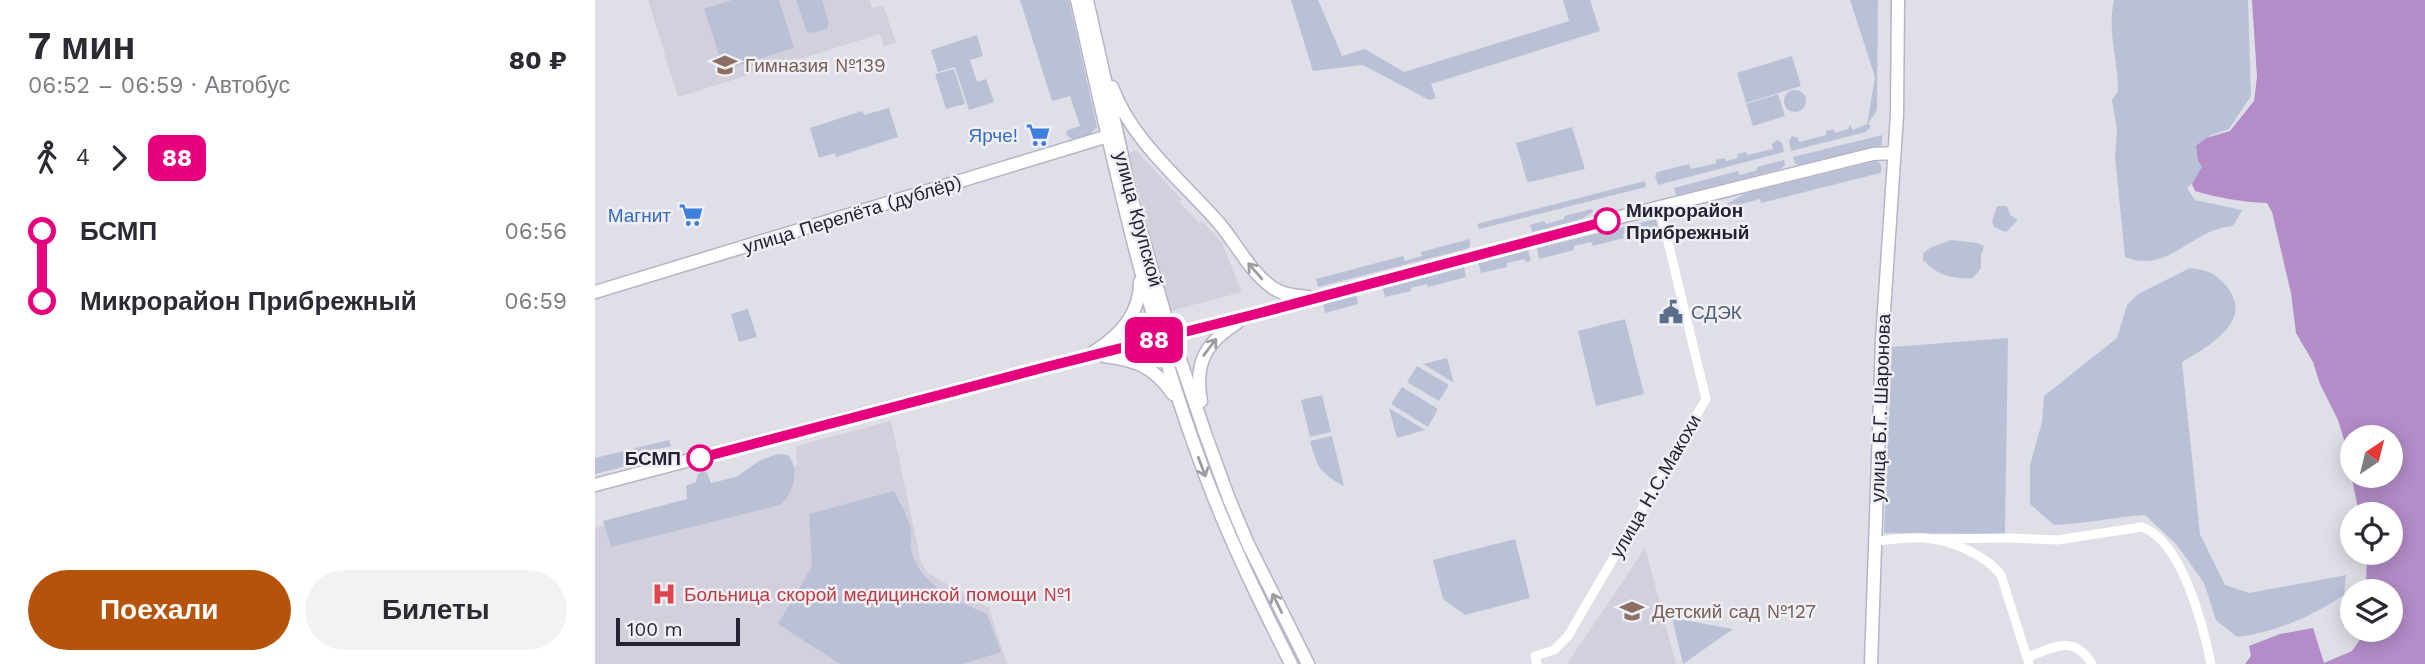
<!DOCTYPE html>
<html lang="ru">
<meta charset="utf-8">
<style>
body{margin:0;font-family:"Work Sans",sans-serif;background:#f2f2f3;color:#2b2b33;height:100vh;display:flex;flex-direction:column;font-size:26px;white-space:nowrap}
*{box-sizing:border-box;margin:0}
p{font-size:23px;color:#7c7c81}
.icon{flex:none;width:38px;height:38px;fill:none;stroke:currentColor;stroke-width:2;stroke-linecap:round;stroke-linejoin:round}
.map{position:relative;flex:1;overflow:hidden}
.side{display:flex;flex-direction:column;background:#fff;width:595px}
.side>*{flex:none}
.badge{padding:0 14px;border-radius:10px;font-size:24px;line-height:46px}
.needle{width:46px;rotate:35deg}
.fabs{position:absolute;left:1745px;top:425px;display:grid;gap:14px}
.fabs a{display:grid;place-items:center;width:63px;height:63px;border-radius:50%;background:#fff;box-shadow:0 4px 18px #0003;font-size:35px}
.scale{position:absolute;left:21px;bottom:18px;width:124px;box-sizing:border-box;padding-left:7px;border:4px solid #262236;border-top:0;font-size:19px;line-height:24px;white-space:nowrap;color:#262236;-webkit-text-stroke:5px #efeff5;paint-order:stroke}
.map>.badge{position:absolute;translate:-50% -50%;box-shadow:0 0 0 4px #fff}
.legs{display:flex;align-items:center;gap:10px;height:77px;padding:0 28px;font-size:23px}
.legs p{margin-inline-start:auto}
.head{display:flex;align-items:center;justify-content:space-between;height:119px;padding:0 28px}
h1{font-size:38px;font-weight:700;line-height:52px}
.primary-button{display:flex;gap:14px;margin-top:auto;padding:14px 28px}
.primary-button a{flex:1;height:80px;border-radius:42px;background:#b45309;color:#fff;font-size:28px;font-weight:700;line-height:80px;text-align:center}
.primary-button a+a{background:#f2f2f3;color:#2b2b33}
ul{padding:0 28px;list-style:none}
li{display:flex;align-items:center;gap:24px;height:70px;font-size:26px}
li i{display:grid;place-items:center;width:10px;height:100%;margin:0 9px;background:currentColor}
li i::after{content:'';width:18px;height:18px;margin:-9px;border:5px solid;border-radius:50%;background:#fff}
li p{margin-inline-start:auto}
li:first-child i{background:linear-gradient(#0000 50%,currentColor 0)}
li:last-child i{background:linear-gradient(currentColor 50%,#0000 0)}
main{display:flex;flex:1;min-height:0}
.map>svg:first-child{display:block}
.built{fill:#d2d0dc}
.green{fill:#bac1d7}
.water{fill:#b38cc8;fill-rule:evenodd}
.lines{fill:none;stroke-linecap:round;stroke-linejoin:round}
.secondary-casing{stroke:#b6b3c7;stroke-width:15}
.street{stroke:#fff;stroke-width:9}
.secondary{stroke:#fff;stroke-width:12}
.oneway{stroke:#9d9ca5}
.line-1-casing{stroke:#fff;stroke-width:16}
.line-1{stroke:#e6007e;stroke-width:10}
.stop-1-dot{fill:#fff;stroke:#e6007e;stroke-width:3.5}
.labels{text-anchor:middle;stroke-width:5;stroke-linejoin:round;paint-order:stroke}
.education-label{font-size:19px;fill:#785e54;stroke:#efeff5;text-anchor:start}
.shop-label{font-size:19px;fill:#366cbe;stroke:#efeff5;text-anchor:end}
.stop-label{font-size:19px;font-weight:bold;fill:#262236;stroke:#efeff5;text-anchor:start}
.street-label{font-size:19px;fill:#262236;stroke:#efeff5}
.service-label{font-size:19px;fill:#4e5e75;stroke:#efeff5;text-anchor:start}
.health-label{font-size:19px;fill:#be3a42;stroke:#efeff5;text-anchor:start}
</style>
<main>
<section class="side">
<div class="head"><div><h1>7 мин</h1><p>06:52 – 06:59 · Автобус</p></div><b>80 ₽</b></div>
<div class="legs"><svg class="icon" aria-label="walk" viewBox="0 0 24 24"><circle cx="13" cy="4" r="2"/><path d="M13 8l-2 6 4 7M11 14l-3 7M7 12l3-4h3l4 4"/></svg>4<svg class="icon" aria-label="forward" viewBox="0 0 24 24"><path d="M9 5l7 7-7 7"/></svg><b class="badge" style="background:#e6007e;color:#fff">88</b></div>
<ul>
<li><i style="color:#e6007e"></i><b>БСМП</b><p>06:56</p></li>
<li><i style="color:#e6007e"></i><b>Микрорайон Прибрежный</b><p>06:59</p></li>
</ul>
<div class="primary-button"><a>Поехали</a><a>Билеты</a></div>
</section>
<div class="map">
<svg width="1830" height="664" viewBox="0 0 1830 664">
<rect width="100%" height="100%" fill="#dfdfe8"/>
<path class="built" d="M53,0H275L277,8L288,5L301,43L289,47L285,34L83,97Z
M541,150L586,199L584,202L604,223L607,221L627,243L647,292L575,311L534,153Z
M296,421L326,562L333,573L394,608L412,664H0V528L195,472L202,464L201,446Z
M1050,547L1081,664H972L1038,566Z"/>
<path class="green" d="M137,0H184L199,48L129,70L109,9Z
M201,0H227L234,22L232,29L218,33L212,32Z
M425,0H474L502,127L494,135L479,140L472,136L471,131L485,126L475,96L457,101Z
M696,0H723L747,56L770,49L809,72L974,21L968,0H995L1005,31L836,84L841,98L834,100L768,65L718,71Z
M1255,0H1283L1282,110L1273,124L1276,126L1271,132L1196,151L1194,141L1197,136L1203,138L1204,142L1231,135V131L1239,129L1240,133L1253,129L1255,125L1258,130L1272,124L1280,77Z
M1519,0H1653L1656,96L1634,129L1616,135L1608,142L1607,173L1592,188L1600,200L1647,210L1638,226C1598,228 1573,275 1530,257L1520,156L1522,130L1517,100L1523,91C1523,59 1512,33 1519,0Z
M382,35L388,56L375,60L382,82L391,79L399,102L374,110L360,67L343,72L336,50Z
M1197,56L1206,86L1151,103L1142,73Z
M359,69L370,104L351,109L340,74Z
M1189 101a11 11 0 1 1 22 0a11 11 0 1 1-22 0Z
M1183,94L1190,116L1158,126L1151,104Z
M294,108L303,137L241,157L240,153L224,158L215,128L267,111L269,115Z
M977,127L990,169L935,182L932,181L921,143Z
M1287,135V145L1203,165L1200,163L1198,157Z
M1182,140L1187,143L1189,152L1063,185L1060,176L1062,172L1094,164L1096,169L1122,163L1121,160L1129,158L1131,161L1143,158L1142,154L1151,152L1152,155L1178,149L1177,144Z
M1189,160L1190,165L1186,169L1081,196L1079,188L1143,171L1145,175L1162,170V167Z
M1281,161L1285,163L1287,169L1285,173L1166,203L1165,199L1147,204L1148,208L1134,212L1132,204L1149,194Z
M1050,181L1051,187L884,229L882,224Z
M1402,206H1412L1415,215L1423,220L1411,232L1399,227L1397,222Z
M997,209L998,212L983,221L937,232L935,225L949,221L951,224L969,219V216Z
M1061,219L1063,230L1046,234L1045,230L1028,234L1029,238L998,246L996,242L979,246V250L944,259L942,248Z
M875,239V247L871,249L723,287L721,279L808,256L810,261L827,256L826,252Z
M1356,240L1382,243L1389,246L1386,255V268L1378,278C1357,279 1343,276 1328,260V253L1335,248Z
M933,250L936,261L931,262L929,259L912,263V267L886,273L883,262Z
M869,267L871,277L833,287L832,284L816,288V291L790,297L787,286Z
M1595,268C1601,269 1610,270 1616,273C1631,281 1647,302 1638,319C1629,338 1604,352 1587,362L1605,534L1630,585L1654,593L1751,575L1749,595C1716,617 1681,632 1642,637L1621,620L1609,583L1582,545L1550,515C1519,517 1490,524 1459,525L1435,504V465L1447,422L1449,396L1522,338L1532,305L1543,294Z
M761,294L763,304L730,313L728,302Z
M153,309L162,337L144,342L136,314Z
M1030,319L1049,394L1001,406L983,331Z
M1413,338L1410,534L1289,533L1297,347Z
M852,358L859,383L828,364Z
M822,366L854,385L844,401L812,382Z
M807,387L843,409L833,427L796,404Z
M727,395L736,432L715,437L706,400Z
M794,408L830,430L802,438Z
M737,436L749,486C725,473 722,468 715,441Z
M74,440L76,446L37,455L39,464L0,474V458Z
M182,454L193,455C205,469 199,493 185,505L16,547L8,521L92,499L91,486L101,482L103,474L107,471L112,473L116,483L141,477L164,461Z
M299,491C304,503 315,518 316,531C317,537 315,542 316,548C322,584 362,601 392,614L406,652L368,664H245L183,624L217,566L214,514Z
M920,539L935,598L870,615L848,599L838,560Z
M1077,618L1138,629L1088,664Z"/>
<path class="water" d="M1657,0H1830V664H1650L1656,656L1654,646L1685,634L1718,628L1729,663L1757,651L1772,630H1796V592L1772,591L1771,589L1772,553H1796V514H1764L1750,443L1743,420L1725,384L1718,362L1701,333L1696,293L1677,212L1672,203C1646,202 1624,198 1600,191L1597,184L1607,167L1603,160L1601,146L1611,138L1635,131L1659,101L1662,77ZM1757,438H1796V476H1757Z"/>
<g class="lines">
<g class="secondary-casing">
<path id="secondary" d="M482,0C517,155 550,312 605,461C630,531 663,598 696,664
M492,0L536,196L570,315L611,436L634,499L653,544L713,664
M517,87C537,141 586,180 623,222C642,244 654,271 678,288C689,295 702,296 714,297
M0,292L513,136
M500,351C526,335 545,313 545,282
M509,356C542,360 559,367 578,394
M606,401C599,364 610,343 642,323
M0,485L402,379L661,314L1021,218L1278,154L1299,153
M1276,664L1287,341L1302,115L1303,0"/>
</g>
<path class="street" d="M1340,539L1414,538L1462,540L1547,527C1587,541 1608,625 1616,664
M1280,541C1296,540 1313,537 1329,538C1355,540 1390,554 1406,575L1434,664
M1433,657C1459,647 1479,634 1497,664
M942,664L940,656L959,650L973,636L1111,399L1065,209"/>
<use href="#secondary" class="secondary"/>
</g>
<defs><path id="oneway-shaft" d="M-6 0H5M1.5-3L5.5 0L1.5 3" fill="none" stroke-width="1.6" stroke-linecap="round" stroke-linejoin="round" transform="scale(1.75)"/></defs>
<g class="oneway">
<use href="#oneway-shaft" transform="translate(660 271) rotate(-131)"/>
<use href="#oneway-shaft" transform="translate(615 347) rotate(-53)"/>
<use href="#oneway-shaft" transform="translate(607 467) rotate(69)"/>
<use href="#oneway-shaft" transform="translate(682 603) rotate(-116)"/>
</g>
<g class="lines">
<g class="line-1-casing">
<path id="line-1" d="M105,458L447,368L661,314L1012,221"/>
</g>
<use href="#line-1" class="line-1"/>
</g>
<defs>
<g id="school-bare" transform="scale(1.89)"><path d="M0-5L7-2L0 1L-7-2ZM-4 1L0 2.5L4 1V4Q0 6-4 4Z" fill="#8d6e63" stroke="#efeff5" stroke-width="2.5" paint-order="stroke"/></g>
<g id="supermarket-bare" transform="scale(1.89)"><path d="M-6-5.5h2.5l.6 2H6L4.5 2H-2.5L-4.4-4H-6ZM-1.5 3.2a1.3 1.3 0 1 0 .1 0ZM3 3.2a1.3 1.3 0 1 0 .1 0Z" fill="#3f7fe0" stroke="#efeff5" stroke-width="2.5" paint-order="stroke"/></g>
<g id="civic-bare" transform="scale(1.89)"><path d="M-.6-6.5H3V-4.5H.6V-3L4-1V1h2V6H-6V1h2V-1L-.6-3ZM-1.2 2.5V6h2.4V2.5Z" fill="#5c6f8a" stroke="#efeff5" stroke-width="2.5" paint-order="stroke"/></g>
<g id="hospital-bare" transform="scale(1.89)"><path d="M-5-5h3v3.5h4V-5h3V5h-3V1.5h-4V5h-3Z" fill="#e0444e" stroke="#efeff5" stroke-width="2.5" paint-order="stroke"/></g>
</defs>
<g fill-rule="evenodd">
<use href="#school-bare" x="130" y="65"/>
<use href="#supermarket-bare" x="443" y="135"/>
<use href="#supermarket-bare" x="96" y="215"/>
<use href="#civic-bare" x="1076" y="312"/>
<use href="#hospital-bare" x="69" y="594"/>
<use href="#school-bare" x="1037" y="611"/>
</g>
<g class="stop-1-dot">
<circle cx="1012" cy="221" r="12"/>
<circle cx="105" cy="458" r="12"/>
</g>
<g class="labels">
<g class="education-label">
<text x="150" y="72">Гимназия №139</text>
<text x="1057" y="618">Детский сад №127</text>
</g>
<g class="shop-label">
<text x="423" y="142">Ярче!</text>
<text x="76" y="222">Магнит</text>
</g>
<g class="stop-label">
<text x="1031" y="217">Микрорайон<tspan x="1031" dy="22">Прибрежный</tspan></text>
<text x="86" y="465" text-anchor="end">БСМП</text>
</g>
<g class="street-label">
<text transform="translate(257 214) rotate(-17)" y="7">улица Перелёта (дублёр)</text>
<text transform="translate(544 219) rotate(75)" y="7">улица Крупской</text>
<text transform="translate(1285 408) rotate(-88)" y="7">улица Б.Г. Шаронова</text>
<text transform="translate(1060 486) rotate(-60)" y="7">улица Н.С.Макохи</text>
</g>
<g class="service-label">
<text x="1096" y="319">СДЭК</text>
</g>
<g class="health-label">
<text x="89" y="601">Больница скорой медицинской помощи №1</text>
</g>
</g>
</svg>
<div class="fabs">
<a><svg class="needle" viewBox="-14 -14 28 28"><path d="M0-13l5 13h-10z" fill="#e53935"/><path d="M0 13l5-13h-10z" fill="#7c7c81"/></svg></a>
<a><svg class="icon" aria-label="locate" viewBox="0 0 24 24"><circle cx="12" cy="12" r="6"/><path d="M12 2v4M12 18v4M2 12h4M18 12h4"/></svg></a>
<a><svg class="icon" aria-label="layers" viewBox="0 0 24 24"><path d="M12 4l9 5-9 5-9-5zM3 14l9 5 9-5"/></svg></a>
</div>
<div class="scale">100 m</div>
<b class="badge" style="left:559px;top:340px;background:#e6007e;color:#fff">88</b>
</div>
</main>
